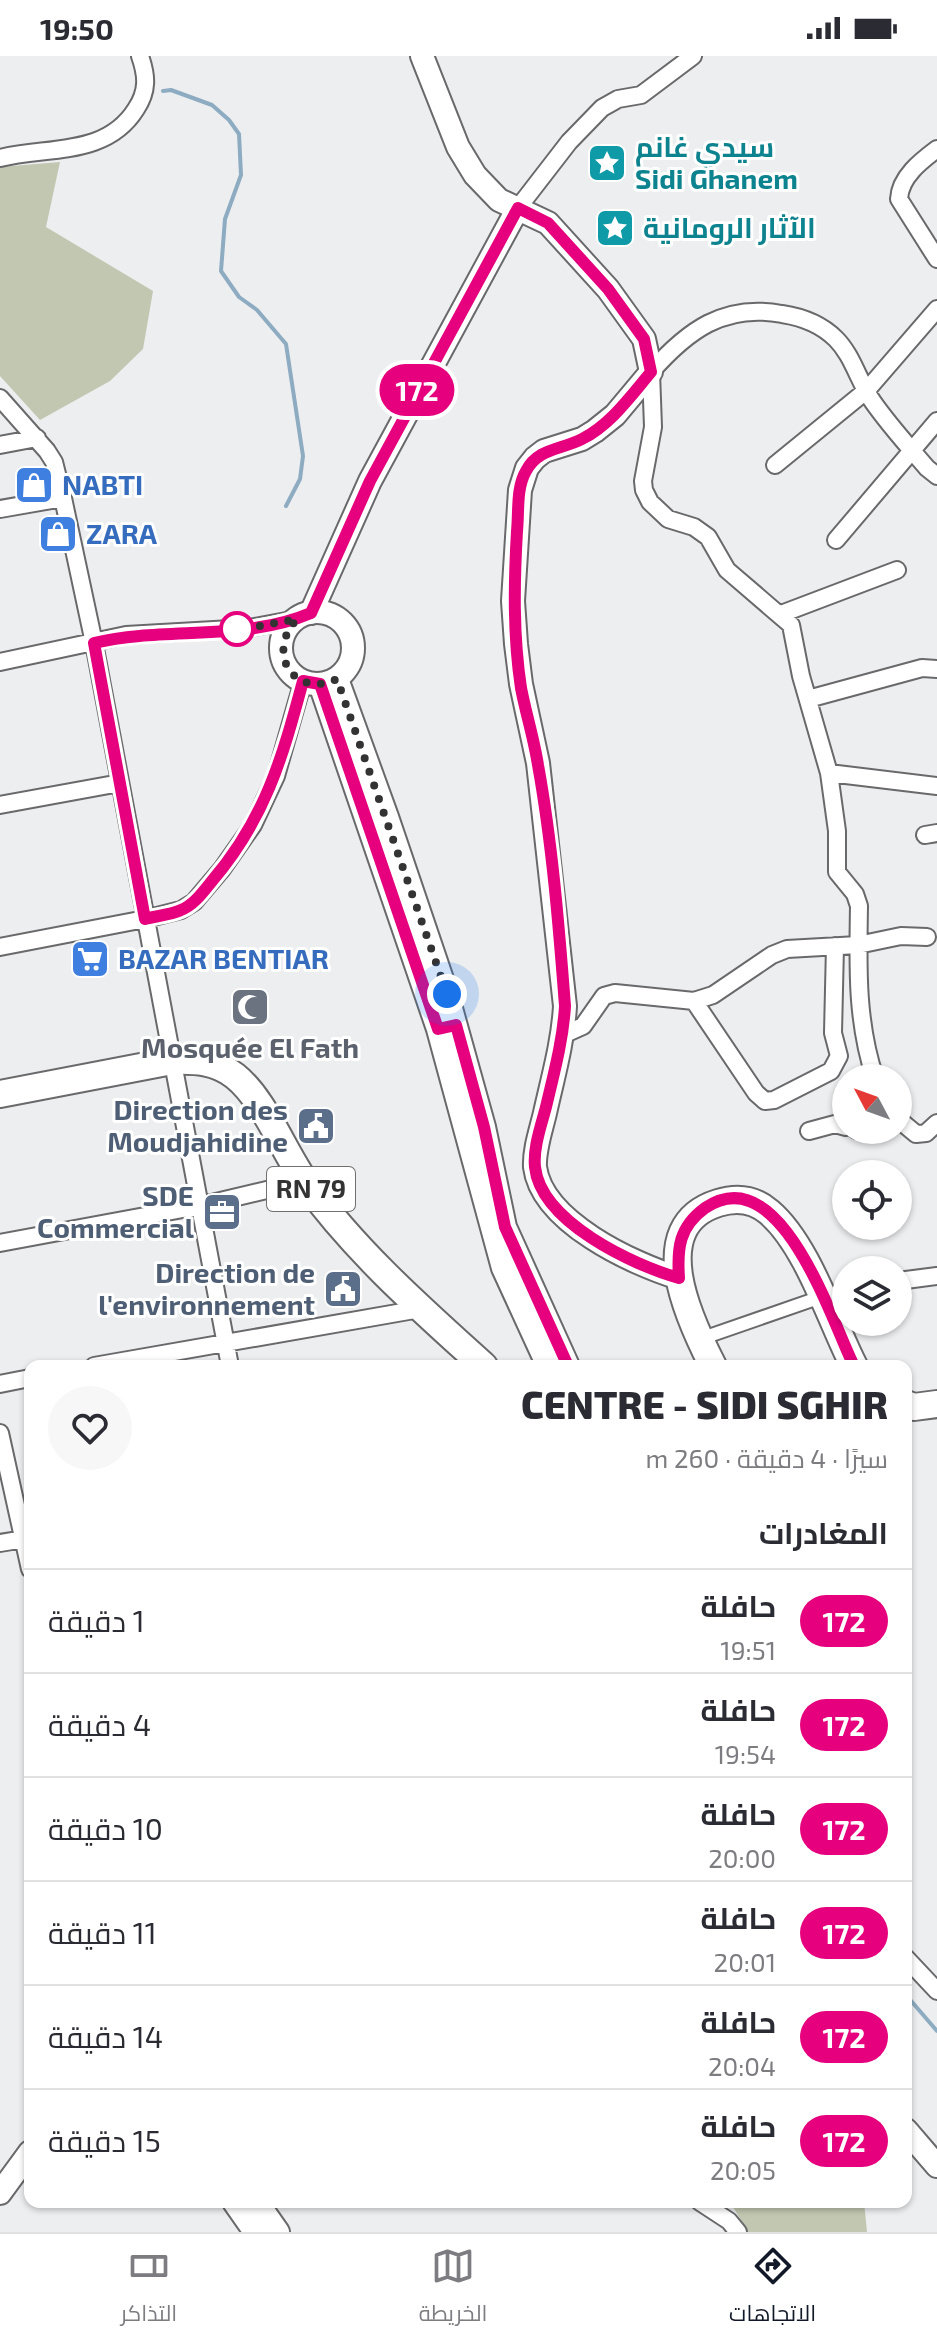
<!DOCTYPE html>
<html lang="ar">
<meta charset="utf-8">
<style>
body{margin:0;font-family:"Exo 2",Cairo,sans-serif;background:#f7f7f7;color:#2b2b33;direction:rtl;height:100vh;display:flex;flex-direction:column;font-size:30px;white-space:nowrap}
*{box-sizing:border-box;margin:0}
p{font-size:26px;color:#7c7c81}
.icon{flex:none;width:44px;height:44px;fill:none;stroke:currentColor;stroke-width:2;stroke-linecap:round;stroke-linejoin:round}
.map{position:relative;flex:1;overflow:hidden;direction:ltr}
.sheet{position:absolute;left:24px;top:1304px;width:888px;height:848px;display:flex;flex-direction:column;background:#fff;border-radius:16px;box-shadow:0 2px 6px #0004;direction:rtl}
.sheet>*{flex:none}
.badge{padding:0 16px;border-radius:26px;font-size:28px;line-height:52px}
.needle{width:52px;rotate:311deg}
.buttons{position:absolute;left:832px;top:1008px;display:grid;gap:16px}
.buttons a{display:grid;place-items:center;width:80px;height:80px;border-radius:50%;background:#fff;box-shadow:0 2px 6px #0004;font-size:40px}
.you{position:absolute;width:40px;height:40px;margin:-20px;border:6px solid #fff;border-radius:50%;background:#1a73e8;box-shadow:0 0 0 12px #1a73e833}
.map>.badge{position:absolute;translate:-50% -50%;box-shadow:0 0 0 4px #fff}
h2{padding:0 24px;font-size:30px;line-height:72px}
.round{display:grid;place-items:center;flex:none;width:84px;height:84px;border-radius:42px;background:#f7f7f7}
.head{display:flex;align-items:center;justify-content:space-between;height:136px;padding:0 24px}
h1{font-size:38px;font-weight:800;line-height:60px}
ul{padding:0;list-style:none}
li{display:flex;align-items:center;gap:24px;height:104px;padding:0 24px;border-top:2px solid #e1e1e2}
li div{flex:1}
li b{display:block;font-size:30px}
li em{font-style:normal}
li .badge{min-width:88px;font-weight:700;text-align:center}
.status{display:flex;justify-content:space-between;align-items:center;height:56px;padding:0 40px;background:#fff;direction:ltr}
.status svg{height:22px;fill:currentColor}
.tab-bar{display:flex;justify-content:space-around;align-items:center;height:112px;border-top:2px solid #e1e1e2;background:#fff;font-size:22px;color:#7c7c81}
.tab-bar a{display:grid;justify-items:center;gap:4px}
.tab-bar .current{color:#111827}
.map>svg:first-child{display:block}
.green{fill:#c1c7b1}
.lines{fill:none;stroke-linecap:round;stroke-linejoin:round}
.stream{stroke:#8dabc1;stroke-width:4}
.pedestrian-casing{stroke:#69696b;stroke-width:16}
.minor-casing{stroke:#69696b;stroke-width:20}
.secondary-casing{stroke:#69696b;stroke-width:26}
.primary-casing{stroke:#69696b;stroke-width:30}
.pedestrian{stroke:#fff;stroke-width:12}
.minor{stroke:#fff;stroke-width:16}
.secondary{stroke:#fff;stroke-width:22}
.primary{stroke:#fff;stroke-width:26}
.line-casing{stroke:#fff;stroke-width:18}
.line{stroke:#e6007e;stroke-width:12}
.walk{stroke:#333334;stroke-width:8;stroke-dasharray:0 14.4}
.stop-dot{fill:#fff;stroke:#e6007e;stroke-width:4}
.labels{text-anchor:middle;stroke-width:6;stroke-linejoin:round;paint-order:stroke}
.shield{fill:#fff;stroke:#707071;stroke-width:2}
.shield-label{font-size:26px;font-weight:bold;fill:#333334}
.culture-label{font-size:28px;font-weight:bold;fill:#0d838f;stroke:#fff;text-anchor:start}
.shop-label{font-size:28px;font-weight:bold;fill:#366cbe;stroke:#fff;text-anchor:start}
.worship-label{font-size:28px;font-weight:bold;fill:#5b616d;stroke:#fff}
.service-label{font-size:28px;font-weight:bold;fill:#4e5e75;stroke:#fff;text-anchor:end}
</style>
<div class="status"><b>19:50</b><svg viewBox="0 0 49 12"><path d="M0 12V9h3v3zM5 12V6h3v6zM10 12V3h3v9zM15 12V0h3v12zM26 1h20v11H26zM47 4h2v5h-2z"/></svg></div>
<div class="map">
<svg width="937" height="2176" viewBox="0 0 937 2176">
<rect width="100%" height="100%" fill="#edeef0"/>
<path class="green" d="M60,106L46,171L153,235L143,293L110,325L40,364L0,320V111Z
M730,2146H864L867,2176H748Z"/>
<g class="lines">
<path class="stream" d="M163,35L171,34L212,49L229,64L239,78L241,119L225,163L221,215L239,241L257,254L286,288L303,400L300,423L286,450
M906,1939L937,1975"/>
<g class="pedestrian-casing">
<path id="pedestrian" d="M700,1283L821,1241"/>
</g>
<g class="minor-casing">
<path id="minor" d="M937,93C921,105 900,121 899,143L937,203
M0,102C48,90 106,101 136,53C148,35 147,20 140,0
M518,152L569,86L602,52L618,43L641,39L693,0
M0,342L47,395L54,406L63,442L94,587L230,1310
M0,389L37,382
M775,409L867,334L937,253
M0,453L63,442
M836,484L937,365
M781,558L897,514
M0,606L126,579L249,572L297,563
M808,643L922,612L937,613
M829,717L937,730
M0,749L120,727
M925,779L937,777
M0,891L145,863L181,854L194,846L222,813L253,769L276,720L303,625
M694,945L756,1037L765,1045L774,1044L831,1015L839,1000L833,977L835,890
M563,979L583,970L604,940L615,937L694,945L713,939L772,899L787,893L858,889L901,880L927,881
M875,1022C856,965 858,909 859,850L855,838L837,816V775L829,717L801,620L791,569L727,514L708,481L694,471L668,463L650,446L644,434L643,425L653,371L651,316C687,275 724,247 782,258C802,261 821,268 836,283C853,300 859,327 873,346C889,369 909,391 927,412L937,420
M898,1063L916,1078L926,1077L937,1067
M856,1074L871,1077L878,1074
M809,1075L835,1068L846,1071
M0,1187L199,1150L305,1125
M898,1225L937,1220
M824,1247L846,1239
M94,1310L420,1253
M0,1328L30,1322
M0,1377L30,1513
M0,1487L30,1482
M906,1902L937,1935
M700,2146L729,2165L738,2176"/>
</g>
<g class="secondary-casing">
<path id="secondary" d="M422,0L458,91L475,119L499,144L548,167L608,233L644,283L651,316L615,359L595,375L582,383L544,395L535,402L527,412L520,434L513,545L516,588L521,628L538,707L565,950C563,986 553,1021 545,1057C541,1074 534,1094 535,1111C542,1166 633,1208 679,1222
M281 592a36 36 0 1 1 72 0a36 36 0 1 1-72 0Z
M311,557L370,425L518,152
M337,623L387,761L447,938L484,1071L505,1171L568,1310
M320,628L438,973L503,1212L548,1310
M906,2074L937,2110
M0,2137L30,2096
M234,2146L255,2176
M257,2146L278,2176"/>
</g>
<g class="primary-casing">
<path id="primary" d="M0,1038L172,1005C195,1004 216,1005 235,1020C265,1044 283,1095 306,1127C356,1196 421,1253 484,1310
M713,1310C690,1265 644,1170 718,1147C737,1141 754,1143 769,1156C807,1188 831,1265 854,1310
M906,1348L914,1351L937,1348"/>
</g>
<use href="#pedestrian" class="pedestrian"/>
<use href="#minor" class="minor"/>
<use href="#secondary" class="secondary"/>
<use href="#primary" class="primary"/>
</g>
<g class="lines">
<g class="line-casing">
<path id="line" d="M568,1310L505,1171L484,1071L456,969L438,973L320,628L303,625C282,703 265,763 212,825C203,836 194,849 181,854C170,859 156,860 145,863L94,587C164,570 243,586 311,557L370,425L518,152L548,167L608,233L644,283L651,316C630,341 610,369 582,383C561,394 538,392 526,415C516,432 519,456 517,475C514,527 513,579 521,632C526,658 534,683 538,709C552,786 559,871 565,950C563,984 554,1017 546,1051C541,1070 533,1092 535,1111C541,1166 633,1209 679,1222C677,1192 679,1171 705,1152C781,1101 831,1264 854,1310"/>
</g>
<use href="#line" class="line"/>
<path class="walk" d="M237,573L227,574L249,572L297,563C265,597 294,643 337,623L447,938"/>
</g>
<defs>
<g id="sight-square" transform="scale(2)"><rect x="-9" y="-9" width="18" height="18" rx="4" fill="#0f9aa8" stroke="#fff"/><path d="M0-6L1.8-2.2L6-1.7L2.9 1.2L3.7 5.4L0 3.3L-3.7 5.4L-2.9 1.2L-6-1.7L-1.8-2.2Z" fill="#fff"/></g>
<g id="shop-square" transform="scale(2)"><rect x="-9" y="-9" width="18" height="18" rx="4" fill="#3f7fe0" stroke="#fff"/><path d="M-5-2.5h2.3a2.7 3.5 0 0 1 5.4 0H5L5.5 6h-11ZM-1.5-2.5h3a1.5 2.3 0 0 0-3 0Z" fill="#fff"/></g>
<g id="supermarket-square" transform="scale(2)"><rect x="-9" y="-9" width="18" height="18" rx="4" fill="#3f7fe0" stroke="#fff"/><path d="M-6-5.5h2.5l.6 2H6L4.5 2H-2.5L-4.4-4H-6ZM-1.5 3.2a1.3 1.3 0 1 0 .1 0ZM3 3.2a1.3 1.3 0 1 0 .1 0Z" fill="#fff"/></g>
<g id="mosque-square" transform="scale(2)"><rect x="-9" y="-9" width="18" height="18" rx="4" fill="#6b7280" stroke="#fff"/><path d="M3.5-4.9A6 6 0 1 0 3.5 4.9A5 5 0 1 1 3.5-4.9Z" fill="#fff"/></g>
<g id="civic-square" transform="scale(2)"><rect x="-9" y="-9" width="18" height="18" rx="4" fill="#5c6f8a" stroke="#fff"/><path d="M-.6-6.5H3V-4.5H.6V-3L4-1V1h2V6H-6V1h2V-1L-.6-3ZM-1.2 2.5V6h2.4V2.5Z" fill="#fff"/></g>
<g id="office-square" transform="scale(2)"><rect x="-9" y="-9" width="18" height="18" rx="4" fill="#5c6f8a" stroke="#fff"/><path d="M-6-3h4V-5.5h4V-3h4V5H-6ZM-1-4.5V-3h2v-1.5ZM-6 0V1H6V0Z" fill="#fff"/></g>
</defs>
<g fill-rule="evenodd">
<use href="#sight-square" x="607" y="107"/>
<use href="#sight-square" x="615" y="172"/>
<use href="#shop-square" x="34" y="429"/>
<use href="#shop-square" x="58" y="478"/>
<use href="#supermarket-square" x="90" y="903"/>
<use href="#mosque-square" x="250" y="951"/>
<use href="#civic-square" x="316" y="1070"/>
<use href="#office-square" x="222" y="1156"/>
<use href="#civic-square" x="343" y="1233"/>
</g>
<circle class="stop-dot" cx="237" cy="573" r="16"/>
<g class="labels">
<rect class="shield" x="267" y="1111" width="88" height="44" rx="6"/>
<g class="shield-label">
<text x="311" y="1142">RN 79</text>
</g>
<g class="culture-label">
<text x="635" y="101">سيدي غانم<tspan x="635" dy="32">Sidi Ghanem</tspan></text>
<text x="643" y="182">الآثار الرومانية</text>
</g>
<g class="shop-label">
<text x="62" y="439">NABTI</text>
<text x="86" y="488">ZARA</text>
<text x="118" y="913">BAZAR BENTIAR</text>
</g>
<g class="worship-label">
<text x="250" y="1002">Mosquée El Fath</text>
</g>
<g class="service-label">
<text x="288" y="1064">Direction des<tspan x="288" dy="32">Moudjahidine</tspan></text>
<text x="194" y="1150">SDE<tspan x="194" dy="32">Commercial</tspan></text>
<text x="315" y="1227">Direction de<tspan x="315" dy="32">l'environnement</tspan></text>
</g>
</g>
</svg>
<div class="buttons">
<a><svg class="needle" viewBox="-14 -14 28 28"><path d="M0-13l5 13h-10z" fill="#e53935"/><path d="M0 13l5-13h-10z" fill="#7c7c81"/></svg></a>
<a><svg class="icon" aria-label="locate" viewBox="0 0 24 24"><circle cx="12" cy="12" r="6"/><path d="M12 2v4M12 18v4M2 12h4M18 12h4"/></svg></a>
<a><svg class="icon" aria-label="layers" viewBox="0 0 24 24"><path d="M12 4l9 5-9 5-9-5zM3 14l9 5 9-5"/></svg></a>
</div>
<div class="you" style="left:447px;top:938px"></div>
<b class="badge" style="left:417px;top:334px;background:#e6007e;color:#fff">172</b>
<section class="sheet">
<div class="head"><div><h1>CENTRE - SIDI SGHIR</h1><p>سيرًا · 4 دقيقة · 260 m</p></div><a class="round"><svg class="icon" aria-label="heart" viewBox="0 0 24 24"><path d="M12 20l-8-8c-3-5 5-10 8-4 3-6 11-1 8 4z"/></svg></a></div>
<h2>المغادرات</h2>
<ul>
<li><span class="badge" style="background:#e6007e;color:#fff">172</span><div><b>حافلة</b><p>19:51</p></div><em>1 دقيقة</em></li>
<li><span class="badge" style="background:#e6007e;color:#fff">172</span><div><b>حافلة</b><p>19:54</p></div><em>4 دقيقة</em></li>
<li><span class="badge" style="background:#e6007e;color:#fff">172</span><div><b>حافلة</b><p>20:00</p></div><em>10 دقيقة</em></li>
<li><span class="badge" style="background:#e6007e;color:#fff">172</span><div><b>حافلة</b><p>20:01</p></div><em>11 دقيقة</em></li>
<li><span class="badge" style="background:#e6007e;color:#fff">172</span><div><b>حافلة</b><p>20:04</p></div><em>14 دقيقة</em></li>
<li><span class="badge" style="background:#e6007e;color:#fff">172</span><div><b>حافلة</b><p>20:05</p></div><em>15 دقيقة</em></li>
</ul>
</section>
</div>
<nav class="tab-bar">
<a class="current"><svg class="icon" aria-label="directions" viewBox="0 0 24 24"><path d="M12 3l9 9-9 9-9-9zM9 14v-3h6M13 9l2 2-2 2"/></svg>الاتجاهات</a>
<a><svg class="icon" aria-label="map" viewBox="0 0 24 24"><path d="M3 6l6-2 6 2 6-2v14l-6 2-6-2-6 2zM9 4v14M15 6v14"/></svg>الخريطة</a>
<a><svg class="icon" aria-label="tickets" viewBox="0 0 24 24"><path d="M3 7h18v10H3zM15 7v10"/></svg>التذاكر</a>
</nav>
